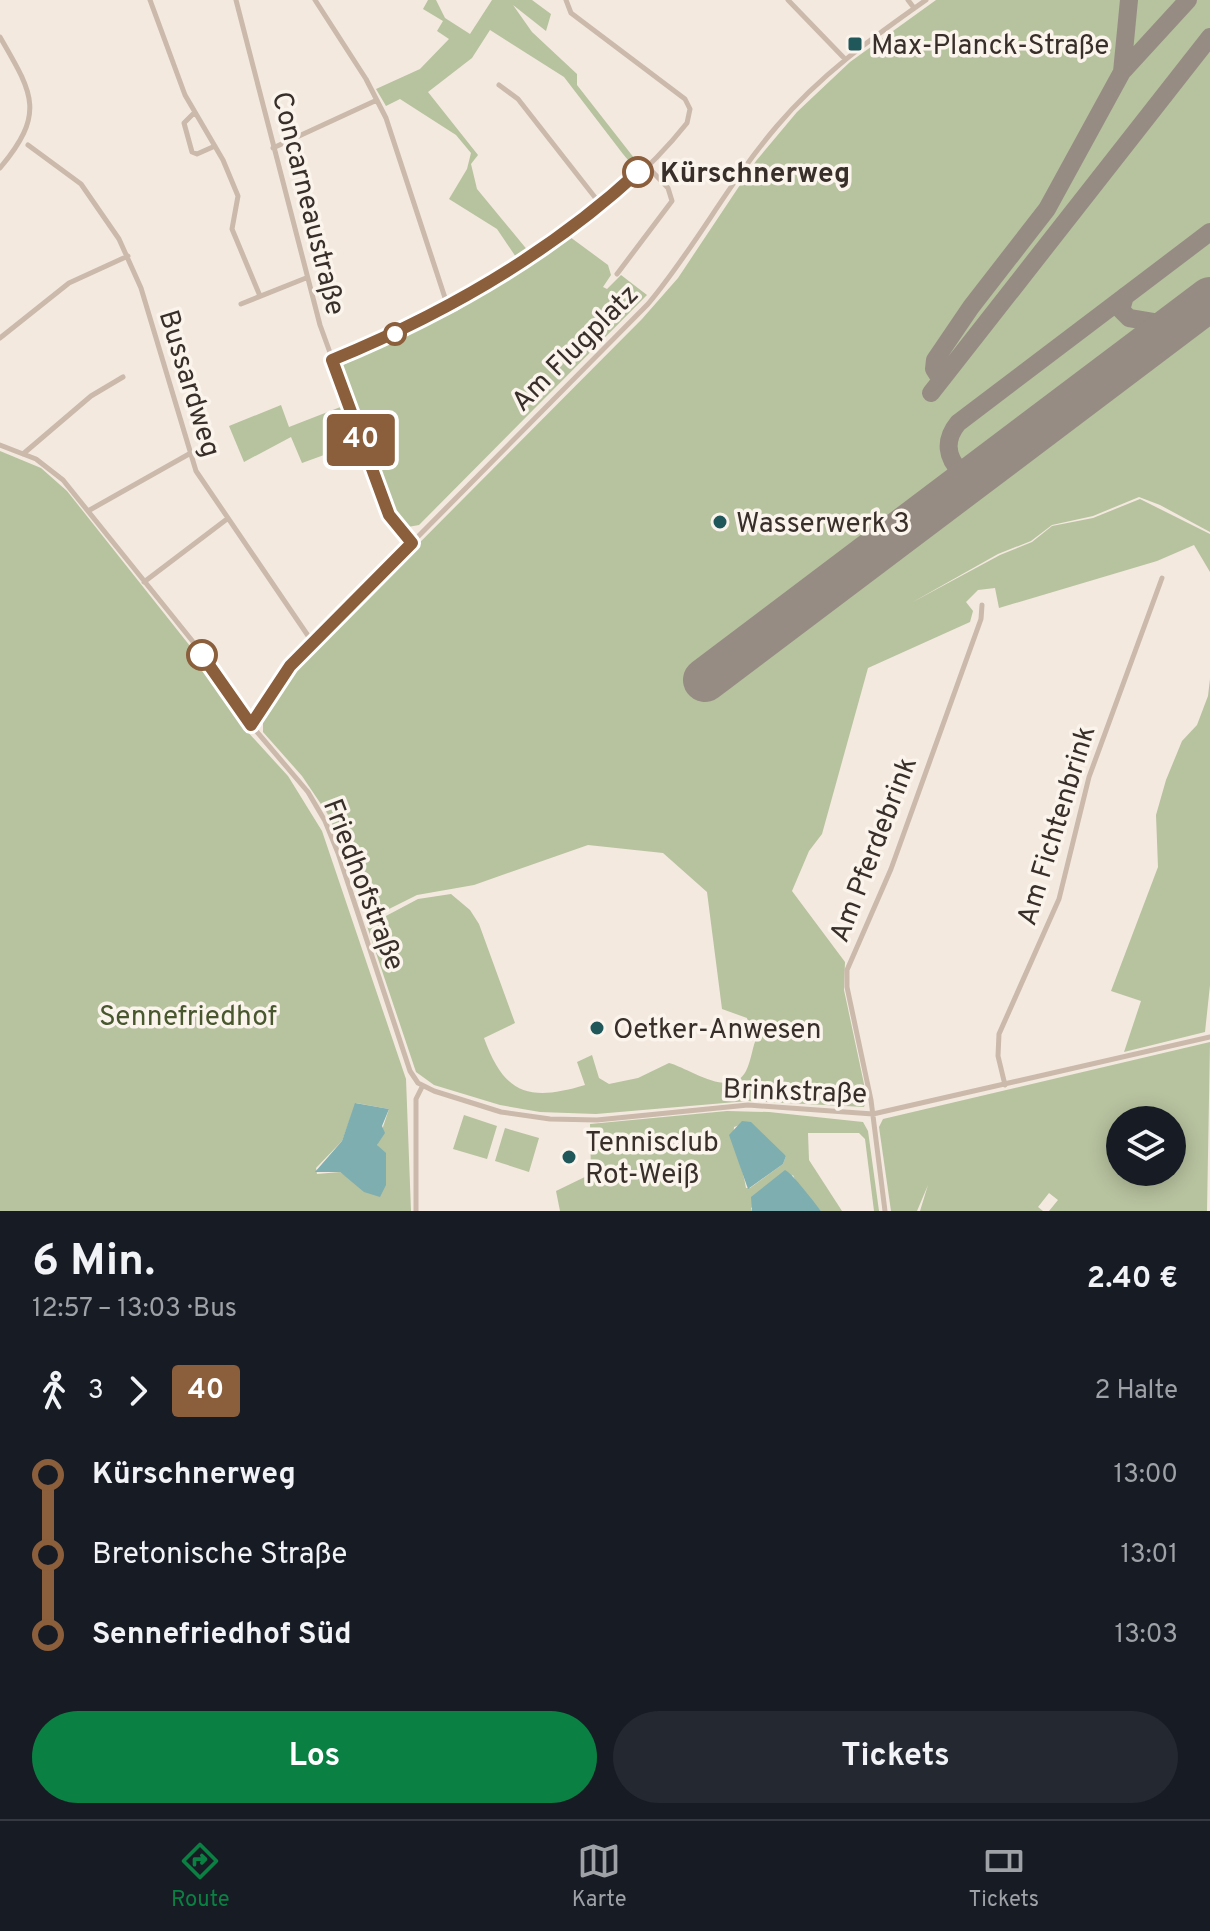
<!DOCTYPE html>
<html lang="de">
<meta charset="utf-8">
<style>
body{margin:0;font-family:Overpass,sans-serif;background:#242831;color:#f1f3f6;height:100vh;display:flex;flex-direction:column;font-size:30px;white-space:nowrap}
*{box-sizing:border-box;margin:0}
p{font-size:26px;color:#9ea1a6}
.icon{flex:none;width:44px;height:44px;fill:none;stroke:currentColor;stroke-width:2;stroke-linecap:round;stroke-linejoin:round}
.map{position:relative;height:1211px;overflow:hidden}
.panel{display:flex;flex-direction:column;background:#171b24;flex:1}
.panel>*{flex:none}
.badge{padding:0 16px;border-radius:6px;font-size:28px;line-height:52px}
.tools{position:absolute;left:1106px;top:1106px;display:grid;gap:16px}
.tools a{display:grid;place-items:center;width:80px;height:80px;border-radius:50%;background:#171b24;box-shadow:0 4px 20px #0003;font-size:40px}
.map>.badge{position:absolute;translate:-50% -50%;box-shadow:0 0 0 4px #fff}
.legs{display:flex;align-items:center;gap:12px;height:88px;padding:0 32px;font-size:26px}
.legs p{margin-inline-start:auto}
.headline{display:flex;align-items:center;justify-content:space-between;height:136px;padding:0 32px}
h1{font-size:44px;font-weight:700;line-height:60px}
.button{display:flex;gap:16px;margin-top:auto;padding:16px 32px}
.button a{flex:1;height:92px;border-radius:48px;background:#0b8043;color:#fff;font-size:32px;font-weight:700;line-height:92px;text-align:center}
.button a+a{background:#242831;color:#f1f3f6}
ul{padding:0 32px;list-style:none}
li{display:flex;align-items:center;gap:28px;height:80px;font-size:30px}
li i{display:grid;place-items:center;width:12px;height:100%;margin:0 10px;background:currentColor}
li i::after{content:'';width:20px;height:20px;margin:-10px;border:6px solid;border-radius:50%;background:#171b24}
li p{margin-inline-start:auto}
li:first-child i{background:linear-gradient(#0000 50%,currentColor 0)}
li:last-child i{background:linear-gradient(currentColor 50%,#0000 0)}
.dock{display:flex;justify-content:space-around;align-items:center;height:112px;border-top:2px solid #363941;background:#171b24;font-size:22px;color:#9ea1a6}
.dock a{display:grid;justify-items:center;gap:4px}
.dock .active{color:#0b8043}
.map>svg:first-child{display:block}
.green{fill:#b7c29f;fill-rule:evenodd}
.water{fill:#7eaeb0}
.lines{fill:none;stroke-linecap:round;stroke-linejoin:round}
.taxiway{stroke:#968c84;stroke-width:18}
.runway{stroke:#968c84;stroke-width:44}
.street{stroke:#cbb9ab;stroke-width:5}
.line-1-casing{stroke:#fff;stroke-width:18}
.line-1{stroke:#8b5e3c;stroke-width:12}
.poi-dot{fill:#1f575b;stroke:#faf4ec;stroke-width:3}
.stop-1-dot{fill:#fff;stroke:#8b5e3c;stroke-width:4}
.labels{text-anchor:middle;stroke-width:7;stroke-linejoin:round;paint-order:stroke}
.poi-label{font-size:28px;fill:#392f2a;stroke:#faf4ec;text-anchor:start}
.stop-label{font-size:28px;font-weight:bold;fill:#392f2a;stroke:#faf4ec;text-anchor:start}
.street-label{font-size:28px;fill:#392f2a;stroke:#faf4ec}
.park-label{font-size:28px;fill:#48572e;stroke:#faf4ec}
</style>
<div class="map">
<svg width="1210" height="1211" viewBox="0 0 1210 1211">
<rect width="100%" height="100%" fill="#f3e9df"/>
<path class="green" d="M428,0H436L445,18L470,34L492,0H532L551,14L546,31L513,5L532,32L577,74V85L638,163L633,166L623,154L564,77L490,30L472,58L428,92L478,155L471,164L477,189L529,252L518,260L497,229L449,199L467,169L471,153L456,135L400,99L386,106L376,89L420,69L449,39L437,31L443,21L423,9Z
M936,0H1210V532L1160,505L1139,497L1093,516L1052,525L1031,541L998,554L911,603L1000,555L1032,542L1052,526L1093,518L1140,499L1210,534V572L1194,545L1157,561L999,608L995,588L978,590L966,602L973,611L970,622L868,668L822,834L809,851L792,891L845,962L844,990L867,1098L864,1107L748,1101L596,1114L540,1112L500,1105L434,1085L416,1072L367,926L418,899L451,894L470,910L479,924L515,1023L484,1038C504,1094 529,1102 585,1085L577,1062L592,1055L599,1078L609,1084L638,1078L669,1063C689,1068 731,1100 746,1071C752,1059 752,1046 758,1035L749,1030L747,1018L722,1009L707,892L663,853L588,845L474,885L417,895L367,920L329,816L302,776L263,732V720L294,669L642,319L678,278L756,161L797,112L850,62Z
M570,237L608,265L611,275L603,287L607,289L621,275L647,295L419,525L408,527L391,503L342,373L343,365L457,311Z
M281,405L289,427L343,406L357,443L302,463L291,437L244,462L229,426Z
M0,451L41,468L67,491L190,646L245,729L288,776L322,831L406,1079L411,1211H0ZM356,1103L389,1109L377,1145L379,1150L354,1182L340,1172L317,1174L316,1168L342,1141Z
M1210,679V985L1205,1032L1124,1052L1141,1001L1111,991L1158,867L1156,815L1166,780L1182,741L1197,725L1208,696Z
M1210,1042L1207,1211H1049L1058,1200L1049,1193L1038,1207L1043,1211H920L928,1185L917,1211H891L879,1127L883,1119ZM1120,1120H1172V1172H1120Z
M727,1111L769,1112L863,1122L868,1131L879,1211H874L865,1139L859,1133H808L809,1160L842,1211H821L798,1187L793,1175L751,1208L752,1211H560L556,1191L591,1174L590,1124ZM740,1125L786,1156L783,1164L750,1188H746C743,1167 732,1147 734,1127Z
M464,1115L497,1126L487,1159L453,1149Z
M505,1128L539,1138L529,1172L495,1161Z"/>
<path class="water" d="M355,1103L389,1109L382,1126L385,1133L377,1145L386,1153V1185L380,1197L364,1192L340,1172H315L342,1141Z
M742,1121L751,1122L786,1156L783,1164L748,1189L729,1135Z
M785,1170C793,1174 814,1202 821,1211H752L751,1197Z"/>
<g class="lines">
<path class="taxiway" d="M1122,72L1129,0
M1125,296L1121,310L1129,318L1165,324L1187,316
M941,380L934,369L935,360L971,307L1047,209L1122,72L1188,0
M931,393L1210,37
M978,474L962,473C946,458 944,440 958,423L1210,232"/>
<path class="runway" d="M705,680L1210,299"/>
<path class="street" d="M150,0L185,95L223,160L238,196L232,229L260,296
M236,0L320,325L389,515L412,543
M315,0L366,79L386,118L448,307
M788,0L845,59
M908,0L914,8
M0,37C33,94 46,113 0,168
M499,85L518,99L601,205
M194,113L184,123L192,152L197,154L215,146
M28,145L81,184L119,239L141,288L196,471L313,643
M273,148L377,100
M617,274L672,201L668,188L646,165
M241,304L306,278
M0,338L69,283L128,256
M332,360C455,308 602,230 687,123L690,109L685,99L571,13L566,0
M0,445L36,459L63,480L194,643L246,719L308,792L325,821L338,853L410,1071L418,1083L434,1091L501,1112L550,1119L597,1120L748,1105L873,1114L1210,1037
M23,454L91,396L123,377
M88,511L189,454
M144,582L227,519
M251,725L290,666L648,304C695,248 729,182 777,126C820,75 872,38 926,0
M1005,1085L998,1056L999,1034L1059,899L1089,777L1162,578
M416,1211V1099L422,1087
M885,1211L871,1100L847,987V970L891,869L981,619L982,605"/>
</g>
<g class="lines">
<g class="line-1-casing">
<path id="line-1" d="M202,655L251,725L290,666L412,543L389,515L332,360C444,314 548,255 638,172"/>
</g>
<use href="#line-1" class="line-1"/>
</g>
<g class="poi-dot">
<rect x="847" y="36" width="16" height="16" rx="4"/>
<circle cx="720" cy="522" r="8"/>
<circle cx="597" cy="1028" r="8"/>
<circle cx="569" cy="1157" r="8"/>
</g>
<g class="stop-1-dot">
<circle cx="638" cy="172" r="14"/>
<circle cx="395" cy="334" r="10"/>
<circle cx="202" cy="655" r="14"/>
</g>
<g class="labels">
<g class="poi-label">
<text x="871" y="54">Max-Planck-Straße</text>
<text x="736" y="532">Wasserwerk 3</text>
<text x="613" y="1038">Oetker-Anwesen</text>
<text x="585" y="1151">Tennisclub<tspan x="585" dy="32">Rot-Weiß</tspan></text>
</g>
<g class="stop-label">
<text x="660" y="182">Kürschnerweg</text>
</g>
<g class="street-label">
<text transform="translate(310 203) rotate(76)" y="10">Concarneaustraße</text>
<text transform="translate(574 347) rotate(-45)" y="10">Am Flugplatz</text>
<text transform="translate(191 383) rotate(73)" y="10">Bussardweg</text>
<text transform="translate(1055 825) rotate(-73)" y="10">Am Fichtenbrink</text>
<text transform="translate(872 849) rotate(-69)" y="10">Am Pferdebrink</text>
<text transform="translate(365 884) rotate(69)" y="10">Friedhofstraße</text>
<text transform="translate(795 1090) rotate(2)" y="10">Brinkstraße</text>
</g>
<g class="park-label">
<text x="188" y="1025">Sennefriedhof</text>
</g>
</g>
</svg>
<div class="tools">
<a><svg class="icon" aria-label="layers" viewBox="0 0 24 24"><path d="M12 4l9 5-9 5-9-5zM3 14l9 5 9-5"/></svg></a>
</div>
<b class="badge" style="left:361px;top:440px;background:#8b5e3c;color:#fff">40</b>
</div>
<section class="panel">
<div class="headline"><div><h1>6 Min.</h1><p>12:57 – 13:03 · Bus</p></div><b>2.40 €</b></div>
<div class="legs"><svg class="icon" aria-label="walk" viewBox="0 0 24 24"><circle cx="13" cy="4" r="2"/><path d="M13 8l-2 6 4 7M11 14l-3 7M7 12l3-4h3l4 4"/></svg>3<svg class="icon" aria-label="forward" viewBox="0 0 24 24"><path d="M9 5l7 7-7 7"/></svg><b class="badge" style="background:#8b5e3c;color:#fff">40</b><p>2 Halte</p></div>
<ul>
<li><i style="color:#8b5e3c"></i><b>Kürschnerweg</b><p>13:00</p></li>
<li><i style="color:#8b5e3c"></i><span>Bretonische Straße</span><p>13:01</p></li>
<li><i style="color:#8b5e3c"></i><b>Sennefriedhof Süd</b><p>13:03</p></li>
</ul>
<div class="button"><a>Los</a><a>Tickets</a></div>
</section>
<nav class="dock">
<a class="active"><svg class="icon" aria-label="directions" viewBox="0 0 24 24"><path d="M12 3l9 9-9 9-9-9zM9 14v-3h6M13 9l2 2-2 2"/></svg>Route</a>
<a><svg class="icon" aria-label="map" viewBox="0 0 24 24"><path d="M3 6l6-2 6 2 6-2v14l-6 2-6-2-6 2zM9 4v14M15 6v14"/></svg>Karte</a>
<a><svg class="icon" aria-label="tickets" viewBox="0 0 24 24"><path d="M3 7h18v10H3zM15 7v10"/></svg>Tickets</a>
</nav>
